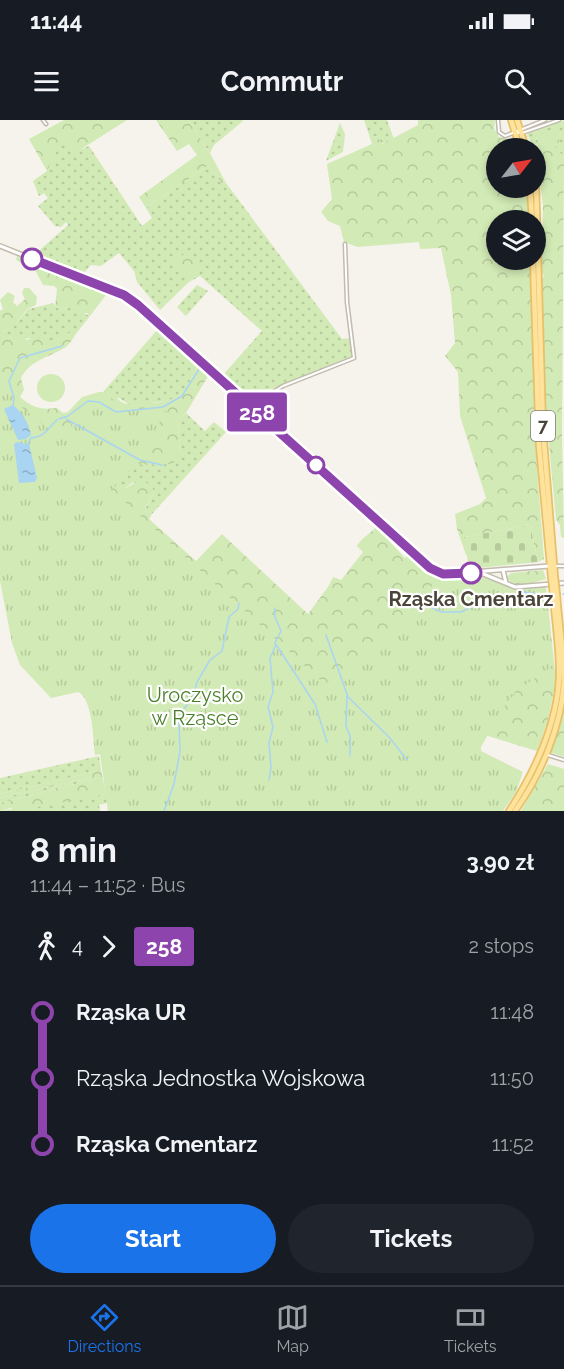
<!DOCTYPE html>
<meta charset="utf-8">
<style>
body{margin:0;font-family:Raleway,sans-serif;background:#20242c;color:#f1f3f6;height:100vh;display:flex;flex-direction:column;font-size:22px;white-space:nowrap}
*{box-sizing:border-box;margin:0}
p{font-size:20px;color:#9ea1a6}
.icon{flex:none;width:33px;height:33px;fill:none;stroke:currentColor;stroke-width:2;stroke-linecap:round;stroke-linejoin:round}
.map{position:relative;height:691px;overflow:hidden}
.drawer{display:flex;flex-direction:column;background:#171b24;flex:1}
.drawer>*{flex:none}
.badge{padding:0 12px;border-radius:4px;font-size:21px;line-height:39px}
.needle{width:39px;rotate:59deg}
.tools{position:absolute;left:486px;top:18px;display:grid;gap:12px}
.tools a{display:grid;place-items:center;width:60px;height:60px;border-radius:50%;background:#171b24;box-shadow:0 3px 9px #0003;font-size:30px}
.map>.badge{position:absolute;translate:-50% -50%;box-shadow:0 0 0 3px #fff}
.legs{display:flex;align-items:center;gap:9px;height:66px;padding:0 30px;font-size:20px}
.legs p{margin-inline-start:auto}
.overview{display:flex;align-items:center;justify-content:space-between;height:102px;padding:0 30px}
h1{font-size:33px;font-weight:700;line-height:45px}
.cta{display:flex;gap:12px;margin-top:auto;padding:12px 30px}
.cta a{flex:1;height:69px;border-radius:36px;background:#1a73e8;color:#fff;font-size:24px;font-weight:700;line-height:69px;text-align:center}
.cta a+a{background:#20242c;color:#f1f3f6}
ul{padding:0 30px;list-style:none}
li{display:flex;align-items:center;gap:21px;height:66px;font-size:22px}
li i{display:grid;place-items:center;width:9px;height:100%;margin:0 8px;background:currentColor}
li i::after{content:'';width:15px;height:15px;margin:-8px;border:4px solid;border-radius:50%;background:#171b24}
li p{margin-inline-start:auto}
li:first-child i{background:linear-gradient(#0000 50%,currentColor 0)}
li:last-child i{background:linear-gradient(currentColor 50%,#0000 0)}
.status{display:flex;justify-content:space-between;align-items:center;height:42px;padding:0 30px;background:#171b24;direction:ltr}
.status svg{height:16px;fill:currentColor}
header{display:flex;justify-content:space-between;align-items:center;height:78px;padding:0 30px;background:#171b24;font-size:27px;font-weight:700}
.dock{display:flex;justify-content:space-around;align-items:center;height:84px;border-top:2px solid #363941;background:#171b24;font-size:16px;color:#9ea1a6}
.dock a{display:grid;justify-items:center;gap:3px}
.dock .current{color:#1a73e8}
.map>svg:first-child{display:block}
.grass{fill:url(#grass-dots)}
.forest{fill:url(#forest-crowns)}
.cemetery{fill:url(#cemetery-stones)}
.park{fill:url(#park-tufts)}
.pitch{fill:#d2eab5}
.water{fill:url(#water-ripples)}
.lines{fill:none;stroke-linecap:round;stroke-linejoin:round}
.stream{stroke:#a9d4f2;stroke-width:1.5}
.minor-casing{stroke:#c2bbae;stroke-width:5}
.tertiary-casing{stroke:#c2bbae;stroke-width:6}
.primary-casing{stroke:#e6c16a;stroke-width:8}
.minor{stroke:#fff;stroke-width:2}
.tertiary{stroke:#fff;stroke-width:3}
.primary{stroke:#ffe39c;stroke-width:4.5}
.primary-bridge-casing{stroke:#e6c16a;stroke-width:8;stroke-linecap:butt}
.primary-bridge{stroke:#ffe39c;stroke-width:4.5}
.line-1-casing{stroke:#fff;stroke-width:14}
.line-1{stroke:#8e44ad;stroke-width:9}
.stop-1-dot{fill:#fff;stroke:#8e44ad;stroke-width:3}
.labels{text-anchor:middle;stroke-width:4.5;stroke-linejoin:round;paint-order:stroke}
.shield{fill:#fff;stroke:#817c74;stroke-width:1.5}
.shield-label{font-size:18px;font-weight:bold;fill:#4b4439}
.stop-label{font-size:20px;font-weight:bold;fill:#4b4439;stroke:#fff}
.park-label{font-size:20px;fill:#4a7f2a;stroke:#fff}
</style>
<div class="status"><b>11:44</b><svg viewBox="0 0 49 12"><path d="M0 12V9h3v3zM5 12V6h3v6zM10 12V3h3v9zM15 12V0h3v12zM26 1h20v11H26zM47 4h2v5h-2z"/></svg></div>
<header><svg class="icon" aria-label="menu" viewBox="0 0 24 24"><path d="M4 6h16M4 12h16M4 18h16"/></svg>Commutr<svg class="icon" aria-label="search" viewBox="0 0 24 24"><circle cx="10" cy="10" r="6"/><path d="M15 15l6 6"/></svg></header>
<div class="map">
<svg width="564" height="691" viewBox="0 0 564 691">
<defs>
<pattern id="grass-dots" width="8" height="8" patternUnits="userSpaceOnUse" patternTransform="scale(1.5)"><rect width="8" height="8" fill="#d2eab5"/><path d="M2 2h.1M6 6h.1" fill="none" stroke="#b6ca9c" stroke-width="1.8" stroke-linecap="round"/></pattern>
<pattern id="forest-crowns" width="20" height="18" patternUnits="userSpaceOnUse" patternTransform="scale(1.5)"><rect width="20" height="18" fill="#d2eab5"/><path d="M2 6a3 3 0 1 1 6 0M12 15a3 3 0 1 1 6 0" fill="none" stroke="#b6ca9c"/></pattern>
<pattern id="cemetery-stones" width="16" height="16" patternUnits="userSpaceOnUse" patternTransform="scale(1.5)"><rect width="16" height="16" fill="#d2eab5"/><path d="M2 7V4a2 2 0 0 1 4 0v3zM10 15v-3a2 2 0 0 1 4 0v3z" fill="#b6ca9c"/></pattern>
<pattern id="park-tufts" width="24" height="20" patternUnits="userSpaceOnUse" patternTransform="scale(1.5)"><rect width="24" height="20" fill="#d2eab5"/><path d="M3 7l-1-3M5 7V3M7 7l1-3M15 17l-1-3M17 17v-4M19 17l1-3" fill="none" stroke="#b6ca9c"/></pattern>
<pattern id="water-ripples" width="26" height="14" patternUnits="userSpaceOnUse" patternTransform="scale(1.5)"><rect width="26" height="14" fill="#a9d4f2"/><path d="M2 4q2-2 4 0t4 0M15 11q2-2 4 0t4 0" fill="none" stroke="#8caec5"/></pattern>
</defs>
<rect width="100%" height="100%" fill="#f6f3ec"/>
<path class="grass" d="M188,0H242L243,1L214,25L210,33Z
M364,0H387L394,19L381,24L377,16L370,18Z
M564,0V36L536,17L539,24L532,25L529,17H527L528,13Z
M340,3L345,14L343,32L326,41Z
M57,20L80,30L89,26L142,106L152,98L146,88L209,45L222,64L226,63L342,219L350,218L353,236L247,279L222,256L262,211L200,156L189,162L160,190L137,162L134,151L119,133L101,146L91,145L81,156L32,137L68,105L66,102L61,107L55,106L38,86L48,78L44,73L39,76L33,61L47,51Z
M197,165L208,171L186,196L177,187Z
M54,183L55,187L63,189L69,187L90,196L78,211L76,210L54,221C47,222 42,218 34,218C23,217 11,223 3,211L13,207L28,189Z
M159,208L199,244L186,269L172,280L131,286L110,272H103Z
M186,293L205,311L214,302L226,312L152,394L145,389L154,373L133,362L124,369L120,365H107L121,376L117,386L66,312L180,333L178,300Z
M99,636L101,650L0,674V658Z
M94,657L95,659L0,683V678Z
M106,674L107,683L99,685L100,691H0Z"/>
<path class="forest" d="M64,0H127L80,30L57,21V30L47,51L29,19Z
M156,0H188L210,33L226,63L222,64L209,45L146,88L139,77L197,35L189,24L177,31Z
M418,0H495L494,8L499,17L511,20L515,28H496V68H526L529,100H496V140H531L535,322L544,439L538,442L530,405L464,417L468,433L466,435L457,409L455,394L480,384L486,378L460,296L458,252L445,236L455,223L451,175L441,128L420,129L419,122L358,127L344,122L340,106L328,101L321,92L332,79L327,44L372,24L370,18L377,16L382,24L418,5Z
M543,14H558L559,23L555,28L564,36L562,313L564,418L561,417L560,405L556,400L545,280L541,160L544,156L541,150L543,86L536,28L532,26L539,24L536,16Z
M187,132L202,148L187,160L173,142Z
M17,136L109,171L90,196L87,193L76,194L69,187L63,189L55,187L57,169L54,166L43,165L35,150L16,140Z
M24,168H29L37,177L36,185L27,189L13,207L3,211L11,218L20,214L27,220L32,217L54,221L76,209L78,211C74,216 71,223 66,227C50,237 30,240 21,258L24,270L20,277C33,288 41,290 57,288L63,293L68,292L82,277L99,272H115C117,274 117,278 119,280C127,288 138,283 146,283C180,283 185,271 199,244L210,253L186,293L178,300L180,333L173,344L142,345L72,314L117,386L121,377L107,365L121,356L120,365L124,369L139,360L152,365L154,373L145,388L152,394L149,399L196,441L222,414L308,494L328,467L333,457L341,460L363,432L357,426C361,418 370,414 376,407L405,438L409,432L439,455L479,454L515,469L546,467L556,561L548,600L537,631L187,524L0,374V191L3,189L0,180L8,172L15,176L13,182L17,186L25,179L22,173Z
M543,450L546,459C535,462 517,470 506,458L511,453Z
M564,580V637L550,632Z
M548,644L564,649V691H521Z
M101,650L106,674L17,691L11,688L0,691V683L95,659L94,657L0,678V674Z"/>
<path class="cemetery" d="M530,405L538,442L469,449L464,417Z"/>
<path class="park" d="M0,262H10L20,279L15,282L62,319L65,311L73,307L67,295C80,288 86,279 99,272C109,276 114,280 123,286C135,295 156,286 170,284L152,315L158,320L112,370L329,568L359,536L365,541L441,456L481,455L509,468L543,470L544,483L548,484L553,546L516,571L501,591L481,627V631L523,652L516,672L503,691H108L100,634L95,635C93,621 93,578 78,572L51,578L20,545L12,523L0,461Z"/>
<path class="pitch" d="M37 268a14 14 0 1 1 28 0a14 14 0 1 1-28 0Z"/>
<path class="water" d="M13,285C23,294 28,301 31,315L26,319L18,320L4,289Z
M17,322L29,324L37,358L35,362L19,363L14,324Z"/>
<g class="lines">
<path class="stream" d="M13,285L14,278L9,261L20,238L62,226
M59,299L68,296L88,281L99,282L116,292L163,287L182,276L201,246
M66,299L140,340L162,345
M28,323L31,318C45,317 47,309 57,300
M563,474H564
M415,479L441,492H461L484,481L509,482L524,472L548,476
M275,488V497L281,511L275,523L315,584L327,622
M326,515L348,577L389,617L407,640
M347,576L346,606L350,616V636
M269,660L271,647L269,623L273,607L268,587L273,572L270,538L276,525
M164,691L174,664L180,631L179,602L183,590L193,577L197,562L210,540L222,531L229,497L238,489L239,483"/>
<g class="minor-casing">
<path id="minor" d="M43,0L46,4
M498,0L499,12L505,16L545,0
M515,13H522L559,0
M250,286L283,266L354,238L347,182L345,124
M555,446H564
M548,635L564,640"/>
</g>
<g class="tertiary-casing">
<path id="tertiary" d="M0,126L124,175L138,185L434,450L448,454L549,446
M503,450L506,463
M481,453L515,467L564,463"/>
</g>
<g class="primary-casing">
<path id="primary" d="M511,0L520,28
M517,0L526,28
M536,63L543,309L555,457
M530,68L532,100
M533,140L539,326L551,456
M509,691C534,653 557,604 559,558C560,531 555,502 553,475
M515,691C541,655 561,607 564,563C564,534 559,504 557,475"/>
</g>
<use href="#minor" class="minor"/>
<use href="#tertiary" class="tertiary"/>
<use href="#primary" class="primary"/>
<g class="primary-bridge-casing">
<path id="primary-bridge" d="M551,456L553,475
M555,457L557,475"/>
</g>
<use href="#primary-bridge" class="primary-bridge"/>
</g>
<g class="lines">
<g class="line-1-casing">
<path id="line-1" d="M32,139L124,175L138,185L430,448L443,454L471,453"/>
</g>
<use href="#line-1" class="line-1"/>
</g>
<g class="stop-1-dot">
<circle cx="32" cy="139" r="10"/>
<circle cx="316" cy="345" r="8"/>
<circle cx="471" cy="453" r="10"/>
</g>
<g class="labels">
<rect class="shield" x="531" y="291" width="24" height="30" rx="4.5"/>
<g class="shield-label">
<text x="543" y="312">7</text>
</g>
<g class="stop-label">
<text x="471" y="486">Rząska Cmentarz</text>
</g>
<g class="park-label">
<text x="195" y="582">Uroczysko<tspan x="195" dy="23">w Rząsce</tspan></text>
</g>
</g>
</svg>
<div class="tools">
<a><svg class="needle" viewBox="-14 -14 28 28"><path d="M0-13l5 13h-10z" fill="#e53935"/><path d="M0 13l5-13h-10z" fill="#9ea1a6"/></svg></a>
<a><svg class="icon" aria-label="layers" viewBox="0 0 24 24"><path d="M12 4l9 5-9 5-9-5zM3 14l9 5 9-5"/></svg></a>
</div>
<b class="badge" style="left:257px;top:292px;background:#8e44ad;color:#fff">258</b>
</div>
<section class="drawer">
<div class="overview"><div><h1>8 min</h1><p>11:44 – 11:52 · Bus</p></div><b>3.90 zł</b></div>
<div class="legs"><svg class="icon" aria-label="walk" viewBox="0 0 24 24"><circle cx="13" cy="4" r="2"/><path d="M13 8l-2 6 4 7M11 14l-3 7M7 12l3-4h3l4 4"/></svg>4<svg class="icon" aria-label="forward" viewBox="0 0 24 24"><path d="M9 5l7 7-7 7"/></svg><b class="badge" style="background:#8e44ad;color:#fff">258</b><p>2 stops</p></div>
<ul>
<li><i style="color:#8e44ad"></i><b>Rząska UR</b><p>11:48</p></li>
<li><i style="color:#8e44ad"></i><span>Rząska Jednostka Wojskowa</span><p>11:50</p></li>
<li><i style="color:#8e44ad"></i><b>Rząska Cmentarz</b><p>11:52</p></li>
</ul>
<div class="cta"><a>Start</a><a>Tickets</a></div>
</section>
<nav class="dock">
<a class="current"><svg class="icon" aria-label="directions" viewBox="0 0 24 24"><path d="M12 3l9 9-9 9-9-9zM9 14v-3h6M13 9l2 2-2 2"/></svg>Directions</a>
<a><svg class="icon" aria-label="map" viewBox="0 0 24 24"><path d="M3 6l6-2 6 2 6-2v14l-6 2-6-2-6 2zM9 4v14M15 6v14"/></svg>Map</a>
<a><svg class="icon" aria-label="tickets" viewBox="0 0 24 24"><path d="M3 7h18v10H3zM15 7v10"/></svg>Tickets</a>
</nav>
